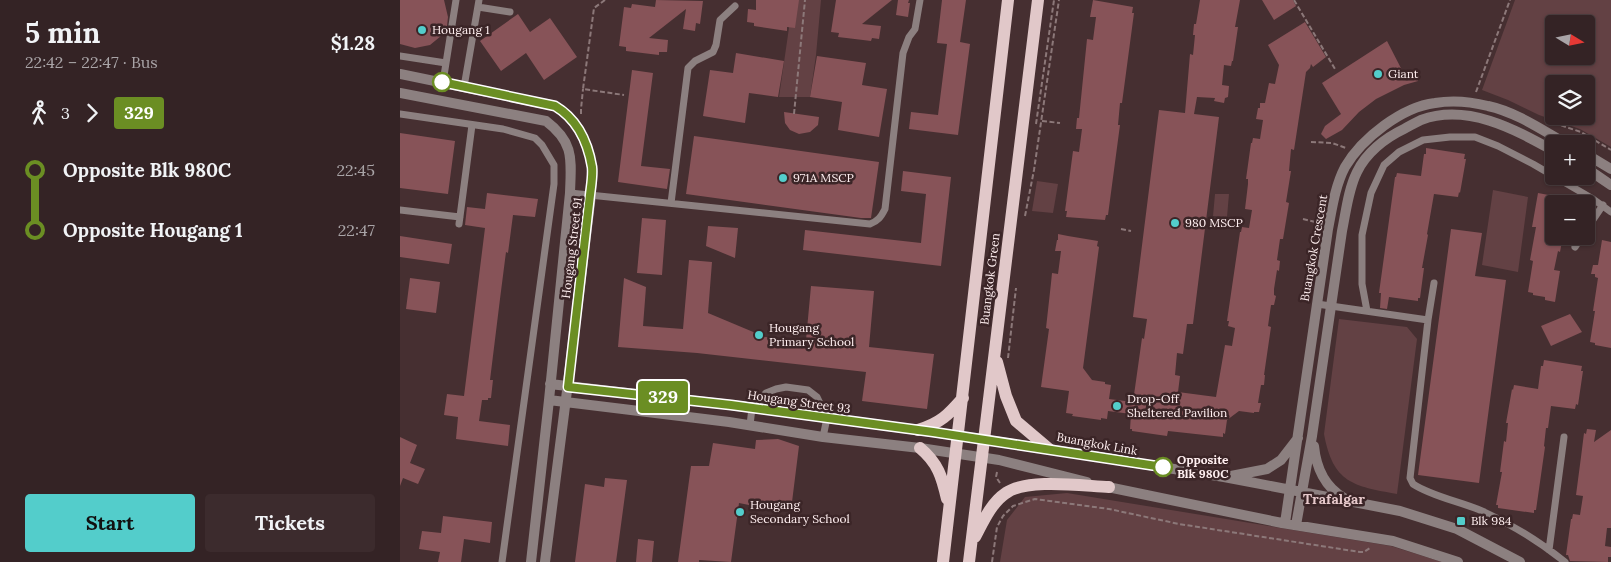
<!DOCTYPE html>
<meta charset="utf-8">
<style>
body{margin:0;font-family:Lora,serif;background:#3c2b2d;color:#f1f3f6;height:100vh;display:flex;flex-direction:column;font-size:19px;white-space:nowrap}
*{box-sizing:border-box;margin:0}
p{font-size:16px;color:#a9a4a7}
.icon{flex:none;width:28px;height:28px;fill:none;stroke:currentColor;stroke-width:2;stroke-linecap:round;stroke-linejoin:round}
.map{position:relative;flex:1;overflow:hidden}
.panel{display:flex;flex-direction:column;background:#342325;width:400px}
.panel>*{flex:none}
.badge{padding:0 10px;border-radius:4px;font-size:18px;line-height:32px}
.needle{width:32px;rotate:100deg}
.controls{position:absolute;left:1145px;top:15px;display:grid;gap:10px}
.controls a{display:grid;place-items:center;width:50px;height:50px;border-radius:5px;background:#342325;box-shadow:0 1px 4px #0004,0 0 0 1px #4e4042;font-size:25px}
.map>.badge{position:absolute;translate:-50% -50%;box-shadow:0 0 0 2px #fff}
.legs{display:flex;align-items:center;gap:8px;height:55px;padding:0 25px;font-size:16px}
.legs p{margin-inline-start:auto}
.summary{display:flex;align-items:center;justify-content:space-between;height:85px;padding:0 25px}
h1{font-size:28px;font-weight:700;line-height:38px}
.cta{display:flex;gap:10px;margin-top:auto;padding:10px 25px}
.cta a{flex:1;height:58px;border-radius:5px;background:#53cdcb;color:#111;font-size:20px;font-weight:700;line-height:58px;text-align:center}
.cta a+a{background:#3c2b2d;color:#f1f3f6}
ul{padding:0 25px;list-style:none}
li{display:flex;align-items:center;gap:18px;height:60px;font-size:19px}
li i{display:grid;place-items:center;width:8px;height:100%;margin:0 6px;background:currentColor}
li i::after{content:'';width:12px;height:12px;margin:-6px;border:4px solid;border-radius:50%;background:#342325}
li p{margin-inline-start:auto}
li:first-child i{background:linear-gradient(#0000 50%,currentColor 0)}
li:last-child i{background:linear-gradient(currentColor 50%,#0000 0)}
main{display:flex;flex:1;min-height:0}
.map>svg:first-child{display:block}
.green{fill:#634144;fill-rule:evenodd}
.building{fill:#875358}
.lines{fill:none;stroke-linecap:round;stroke-linejoin:round}
.path{stroke:#8c7879;stroke-width:2;stroke-dasharray:5 2.5;stroke-linecap:butt}
.service{stroke:#8c8080;stroke-width:7}
.minor{stroke:#8c8080;stroke-width:10}
.primary{stroke:#e1c8c9;stroke-width:12}
.line-1-casing{stroke:#fff;stroke-width:11}
.line-1{stroke:#6b8e23;stroke-width:8}
.poi-dot{fill:#53cdcb;stroke:#3b2527;stroke-width:2}
.stop-1-dot{fill:#fff;stroke:#6b8e23;stroke-width:2.5}
.labels{text-anchor:middle;stroke-width:5;stroke-linejoin:round;paint-order:stroke}
.poi-label{font-size:12px;fill:#ffeff0;stroke:#3b2527;text-anchor:start}
.street-label{font-size:12px;fill:#ffeff0;stroke:#3b2527}
.stop-label{font-size:12px;font-weight:bold;fill:#ffeff0;stroke:#3b2527;text-anchor:start}
.neighbourhood-label{font-size:14px;font-weight:bold;fill:#e7c9cb;stroke:#3b2527}
</style>
<main>
<section class="panel">
<div class="summary"><div><h1>5 min</h1><p>22:42 – 22:47 · Bus</p></div><b>$1.28</b></div>
<div class="legs"><svg class="icon" aria-label="walk" viewBox="0 0 24 24"><circle cx="13" cy="4" r="2"/><path d="M13 8l-2 6 4 7M11 14l-3 7M7 12l3-4h3l4 4"/></svg>3<svg class="icon" aria-label="forward" viewBox="0 0 24 24"><path d="M9 5l7 7-7 7"/></svg><b class="badge" style="background:#6b8e23;color:#fff">329</b></div>
<ul>
<li><i style="color:#6b8e23"></i><b>Opposite Blk 980C</b><p>22:45</p></li>
<li><i style="color:#6b8e23"></i><b>Opposite Hougang 1</b><p>22:47</p></li>
</ul>
<div class="cta"><a>Start</a><a>Tickets</a></div>
</section>
<div class="map">
<svg width="1211" height="562" viewBox="0 0 1211 562">
<rect width="100%" height="100%" fill="#462f31"/>
<path class="green" d="M393,0H421L416,55L410,97H379Z
M1115,0H1211V147L1180,129L1139,115L1108,100L1082,90ZM1154,24H1186V56H1154ZM1154,84H1186V116H1154Z
M637,181L658,184L653,213L632,211Z
M1093,190L1128,197L1118,272L1082,265Z
M815,194H829L827,217L813,216Z
M939,319L1007,327L1017,339L997,494C953,486 933,483 924,434Z
M667,493L991,546L1042,562H600L607,520L625,497Z"/>
<path class="building" d="M0,0H44L48,17L47,26L41,36L30,45L15,48L0,44Z
M256,0L303,1L300,24L296,23L295,31L283,29L286,9L249,38L268,40L267,52H259V55L226,51V47L219,46L224,7L231,8L232,4L255,7Z
M356,0H399L395,28L387,27V31L354,26V23L347,22L348,9L356,10Z
M436,0H492L462,24L481,26L479,39L472,38L471,41L463,40L438,37L439,33L431,32Z
M498,0H509L508,3H510L508,17L496,15Z
M542,0H566L560,42L570,44L558,135L509,129L511,112L538,115L547,44L537,43Z
M693,0L733,7L732,13H734L722,103H720L718,125H720L708,215H706L705,220L666,217L667,211H665L673,151L679,152L682,129H676L677,118H679L687,39L693,40L696,17H690Z
M800,0H840L835,27H838L833,61H832L831,66L824,65L822,85L829,86L828,97L825,98L824,103L814,101L815,98L797,97L794,114L819,117L793,324H787L783,354L777,353L775,375L780,376L778,392L816,397L825,345L832,346L835,328L828,326L829,321H827L840,232H841L842,227L849,228L852,210L845,209L848,184V179H846L851,143H852L853,138L860,139L863,120L856,119L858,108H860V103H865L869,83L875,84L879,65L868,45L905,22L926,57L913,67L911,64L910,68L906,72L894,150L891,149L889,171H891L886,202L889,203L883,239H880L877,260L880,261L879,271L877,270L874,289V295L876,296L874,305H871L868,326L871,327L864,375H865L864,385H861L858,403H861L859,412H854V413L839,411L827,420L825,434L823,433V437L768,431L767,436L732,431V429H730L731,414L708,411L707,419L701,418V420L672,416L673,414L666,413L669,391L641,387L649,329L646,328L651,283L652,273L658,274L661,251H655L657,240H658V234L668,236L698,241L697,246L699,247L683,368L692,380L705,382V384L711,385L709,399L733,402L742,338L744,339L747,319L733,317L759,110L785,113L789,66L790,54L793,55L795,35H793L794,24H796Z
M862,0H893L896,6L874,20Z
M118,14L130,32L150,18L177,57L144,80L126,53L101,71L80,41Z
M987,41L1005,76L1013,71L1018,81L1004,85L976,99L959,112L942,130L926,139L921,134L925,126L941,114L922,83Z
M336,53L384,61L378,97L349,93L345,123L303,116L310,70L333,73Z
M417,56L466,63L462,85L487,89L479,137L438,130L442,102L410,97Z
M232,70L253,73L241,166L270,169L267,189L218,182Z
M384,112L419,117L418,125L410,132L399,134L390,130L385,123Z
M0,133L55,141L48,194L0,188Z
M294,136L479,162L471,218H461L286,194Z
M1026,148L1065,154L1064,159H1066L1060,193L1059,192L1058,197L1034,194L1027,234L1028,235L1022,268H1024L1020,298H1018V301L989,297L987,309L980,308L981,293H979L995,177H996L997,173L1021,176L1024,154H1026Z
M503,171L551,177L541,266L403,250L405,230L521,243L526,194L501,191Z
M87,193L138,199L135,217L113,215L108,253L106,252L100,299L90,380H93L91,398H88V400H82L79,421L110,425L108,446L56,439L58,417L44,415L47,394L64,396L85,228L65,225L67,207L85,209Z
M1138,193L1154,196V236H1163L1160,252L1158,251L1154,270L1160,271L1155,302L1145,300V297L1133,295V293L1128,292L1133,261L1130,260L1136,227H1132Z
M242,218L266,220L262,275L237,273Z
M308,226L338,228L335,258L306,246Z
M1051,229L1082,233L1075,276L1106,280L1079,483L1018,475Z
M0,236L52,244L49,264L0,257Z
M1202,240L1211,242V348L1195,345V343L1190,342L1195,311H1193L1198,278L1195,277V274H1191L1193,265H1198Z
M289,260L312,262L308,313L365,337L406,340L411,286L474,291L469,347L534,354L527,409L462,401L466,372L297,353L218,347L224,278L246,287L243,326L283,329Z
M10,278L40,282L36,313L6,309Z
M1170,314L1182,332L1151,346L1141,326Z
M1144,360L1182,366L1181,371H1183L1178,405L1176,404L1175,409L1151,406L1148,428H1146L1144,446L1145,447L1136,510H1134V513L1098,508V505H1096L1102,472H1100L1104,441L1106,442L1108,423H1106L1112,389L1113,390L1114,385L1138,389L1141,366H1143Z
M1187,429L1196,430L1194,442L1211,430V528H1207L1205,546L1211,547V557H1208V562L1170,561L1168,555H1166L1171,519H1172L1173,514L1180,515L1183,496L1176,495L1181,457L1184,433L1186,434Z
M0,437L17,445L10,463L25,469L18,484L3,478L0,486Z
M378,439L399,446L391,510L369,509L339,503L331,562L299,560V562H278L291,466H309L313,443L355,449L356,440Z
M205,478L227,480L216,562H175L185,484L204,487Z
M43,516L92,522L90,543L64,539L61,562H38L40,552L19,549L22,531L41,533Z
M238,539L254,541L252,562H236Z"/>
<g class="lines">
<path class="path" d="M205,0L194,8L183,89L224,95
M894,0L935,69
M1076,92L1110,0
M181,114V109L183,89
M394,114L405,0
M642,121L660,123
M1154,123L1181,132L1211,150
M636,124L654,0
M911,142L932,143L946,148
M625,216L634,170L659,0
M903,219L919,223
M721,229L731,231
M608,358L616,288
M597,472L596,477L600,483
M592,562L597,527L603,516L613,506L635,499L709,509L779,524L960,552H964L970,548"/>
<path class="service" d="M78,7L110,12
M0,56L46,63
M43,82L56,0
M64,87L79,0
M0,114L103,129L135,138L142,145L154,165V184L102,562
M170,193L470,224C478,221 481,217 485,209L503,53L509,37L515,29L520,0
M271,203L288,68L295,61L313,52L316,45L320,20L335,6
M0,210L60,217
M59,224L72,125
M1186,230L1203,205
M1175,247L1182,236
M1034,283L1028,320L1010,478L1013,484C1033,497 1059,501 1082,511C1109,523 1141,543 1165,562
M917,304L1028,320
M967,311L962,284V235L971,193L984,165L999,152L1023,140L1050,137H1075L1098,146L1133,164L1193,199L1211,212
M350,425L352,408L366,393L376,389L386,387L408,390L417,397L427,418L423,437
M1149,550L1164,437"/>
<path class="minor" d="M0,74L155,106C177,119 188,143 192,167C193,176 191,186 191,195L168,383L145,562
M0,93L146,121C175,143 171,160 170,193L149,400L131,562
M1186,154L1211,169
M1186,168L1211,185
M150,384L331,405L518,430L649,449L824,477L1000,511L1057,529L1120,562
M149,400L329,422L423,437L520,448L599,460L687,482
M914,446C916,467 925,487 944,498
M831,476L867,469L881,460L898,438
M703,486L882,523L993,541L1058,562
M885,523L928,229C932,209 935,186 945,167C962,138 1002,107 1035,103C1052,100 1072,102 1088,106C1116,112 1142,130 1167,144
M896,525L912,436L942,231C946,212 948,190 957,172C966,153 985,138 1004,129C1009,126 1015,123 1021,120C1067,103 1114,129 1154,151"/>
<path class="primary" d="M597,362L606,396L616,421L649,449
M518,430C541,423 548,415 563,398
M520,448C538,463 542,477 547,499
M575,537C583,522 591,503 606,493C627,478 683,486 709,487
M543,562L608,0
M569,562L638,0"/>
</g>
<g class="lines">
<g class="line-1-casing">
<path id="line-1" d="M42,82L155,106C177,119 188,143 192,167C193,176 191,186 190,195L168,387L331,405L533,432L763,467"/>
</g>
<use href="#line-1" class="line-1"/>
</g>
<g class="poi-dot">
<circle cx="22" cy="30" r="5"/>
<circle cx="978" cy="74" r="5"/>
<circle cx="383" cy="178" r="5"/>
<circle cx="775" cy="223" r="5"/>
<circle cx="359" cy="335" r="5"/>
<circle cx="717" cy="406" r="5"/>
<circle cx="340" cy="512" r="5"/>
<rect x="1056" y="516" width="10" height="10" rx="2.5"/>
</g>
<g class="stop-1-dot">
<circle cx="42" cy="82" r="9"/>
<circle cx="763" cy="467" r="9"/>
</g>
<g class="labels">
<g class="poi-label">
<text x="32" y="34">Hougang 1</text>
<text x="988" y="78">Giant</text>
<text x="393" y="182">971A MSCP</text>
<text x="785" y="227">980 MSCP</text>
<text x="369" y="332">Hougang<tspan x="369" dy="14">Primary School</tspan></text>
<text x="727" y="403">Drop-Off<tspan x="727" dy="14">Sheltered Pavilion</tspan></text>
<text x="350" y="509">Hougang<tspan x="350" dy="14">Secondary School</tspan></text>
<text x="1071" y="525">Blk 984</text>
</g>
<g class="street-label">
<text transform="translate(172 248) rotate(-83)" y="4">Hougang Street 91</text>
<text transform="translate(914 248) rotate(-80)" y="4">Buangkok Crescent</text>
<text transform="translate(590 279) rotate(-83)" y="4">Buangkok Green</text>
<text transform="translate(399 402) rotate(8)" y="4">Hougang Street 93</text>
<text transform="translate(697 444) rotate(10)" y="4">Buangkok Link</text>
</g>
<g class="stop-label">
<text x="777" y="464">Opposite<tspan x="777" dy="14">Blk 980C</tspan></text>
</g>
<g class="neighbourhood-label">
<text x="934" y="504">Trafalgar</text>
</g>
</g>
</svg>
<div class="controls">
<a><svg class="needle" viewBox="-14 -14 28 28"><path d="M0-13l5 13h-10z" fill="#e53935"/><path d="M0 13l5-13h-10z" fill="#a9a4a7"/></svg></a>
<a><svg class="icon" aria-label="layers" viewBox="0 0 24 24"><path d="M12 4l9 5-9 5-9-5zM3 14l9 5 9-5"/></svg></a>
<a>+</a>
<a>−</a>
</div>
<b class="badge" style="left:263px;top:397px;background:#6b8e23;color:#fff">329</b>
</div>
</main>
